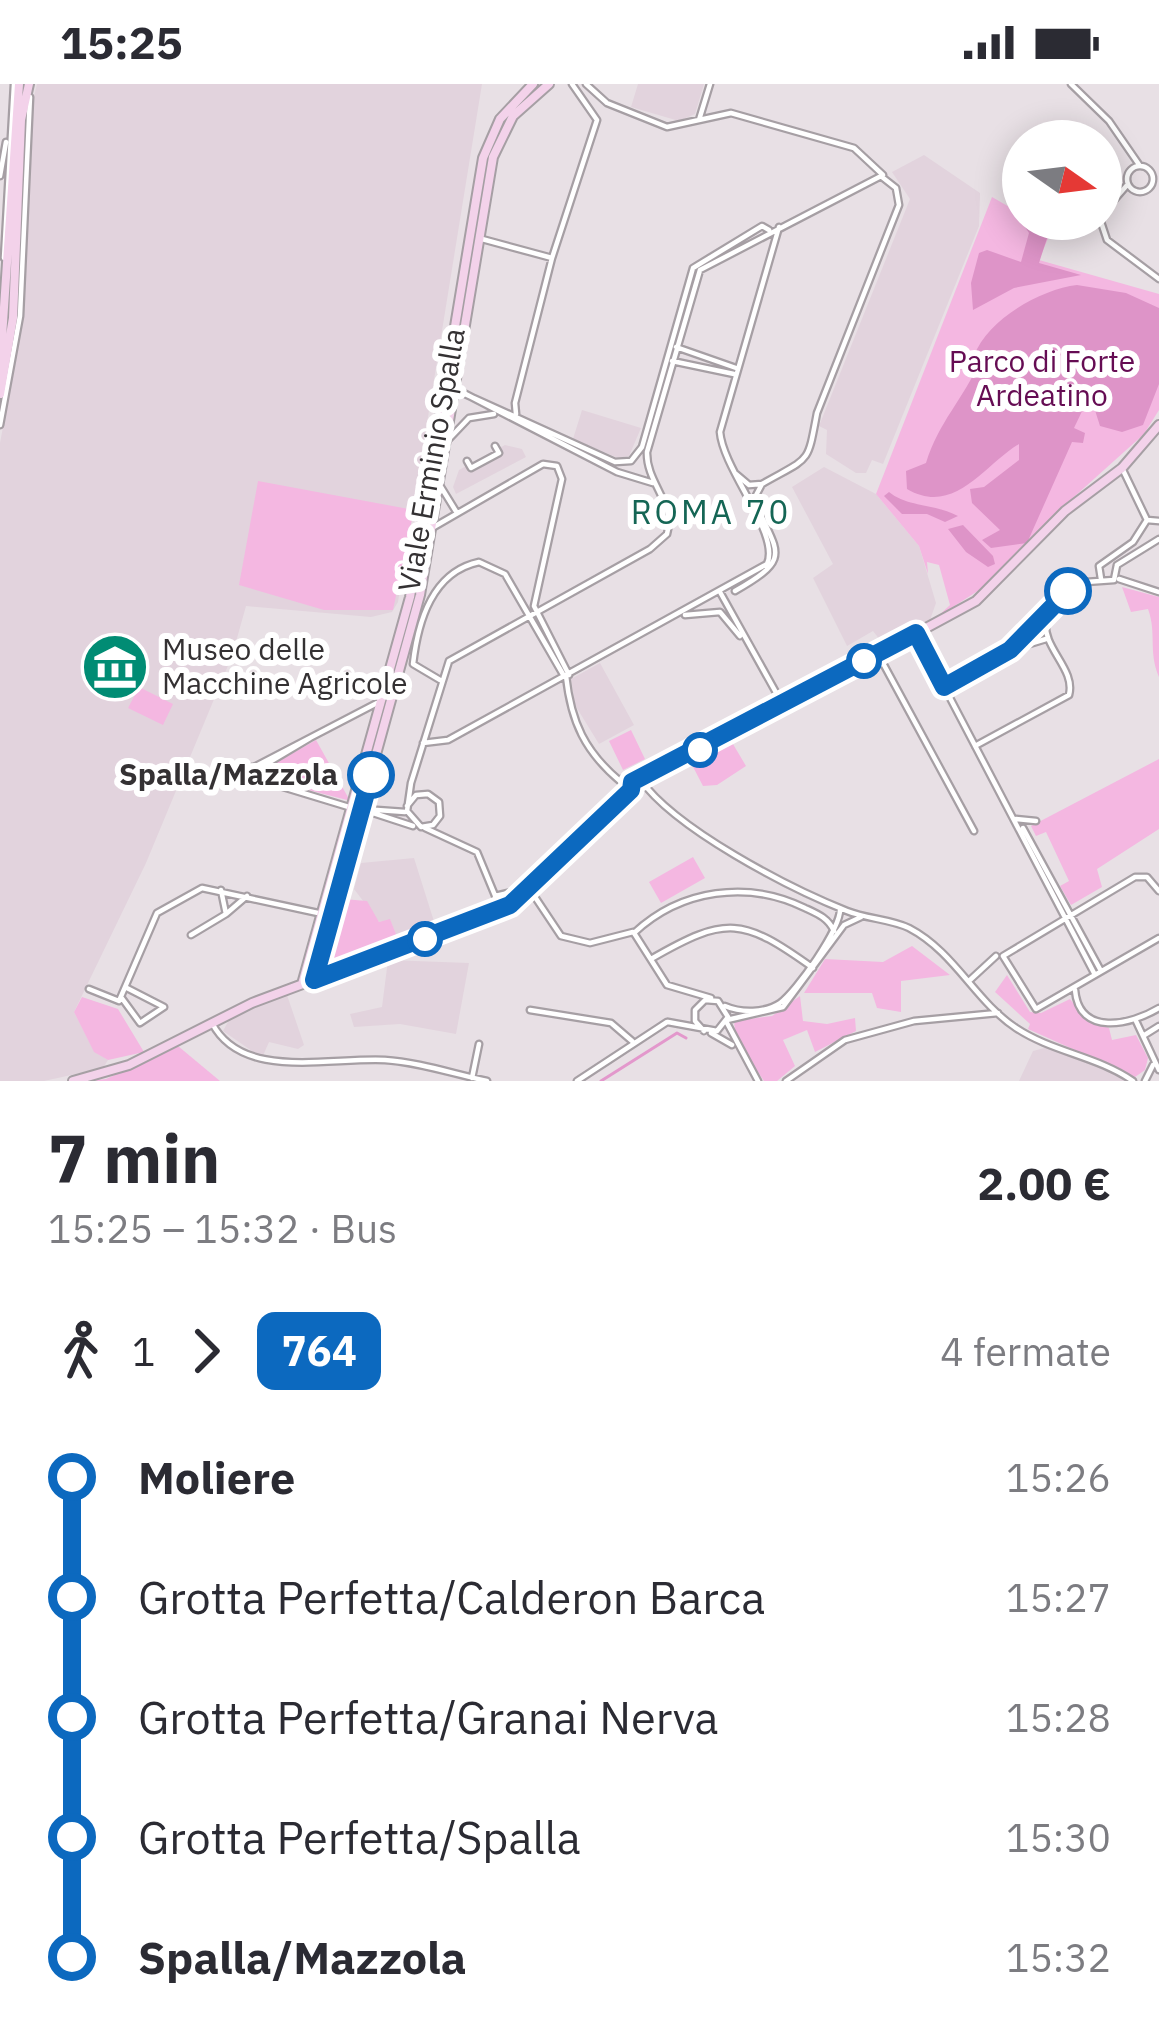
<!DOCTYPE html>
<html lang="it">
<meta charset="utf-8">
<style>
body{margin:0;font-family:"IBM Plex Sans",sans-serif;background:#f2f2f3;color:#2b2b33;height:100vh;display:flex;flex-direction:column;font-size:45px;white-space:nowrap}
*{box-sizing:border-box;margin:0}
p{font-size:39px;color:#7c7c81}
.icon{flex:none;width:66px;height:66px;fill:none;stroke:currentColor;stroke-width:2;stroke-linecap:round;stroke-linejoin:round}
.map{position:relative;height:997px;overflow:hidden}
.drawer{display:flex;flex-direction:column;background:#fff;flex:1}
.drawer>*{flex:none}
.badge{padding:0 24px;border-radius:18px;font-size:42px;line-height:78px}
.needle{width:78px;rotate:104deg}
.tools{position:absolute;left:1002px;top:36px;display:grid;gap:24px}
.tools a{display:grid;place-items:center;width:120px;height:120px;border-radius:50%;background:#fff;box-shadow:0 6px 30px #0003;font-size:60px}
.map>.badge{position:absolute;translate:-50% -50%;box-shadow:0 0 0 6px #fff}
.legs{display:flex;align-items:center;gap:18px;height:132px;padding:0 48px;font-size:39px}
.legs p{margin-inline-start:auto}
.headline{display:flex;align-items:center;justify-content:space-between;height:204px;padding:0 48px}
h1{font-size:66px;font-weight:700;line-height:90px}
ul{padding:0 48px;list-style:none}
li{display:flex;align-items:center;gap:42px;height:120px;font-size:45px}
li i{display:grid;place-items:center;width:18px;height:100%;margin:0 15px;background:currentColor}
li i::after{content:'';width:30px;height:30px;margin:-15px;border:9px solid;border-radius:50%;background:#fff}
li p{margin-inline-start:auto}
li:first-child i{background:linear-gradient(#0000 50%,currentColor 0)}
li:last-child i{background:linear-gradient(currentColor 50%,#0000 0)}
.status{display:flex;justify-content:space-between;align-items:center;height:84px;padding:0 60px;background:#fff;direction:ltr}
.status svg{height:33px;fill:currentColor}
.map>svg:first-child{display:block}
.built{fill:#e2d3dd}
.green{fill:#f4b7e1}
.forest{fill:#de94c8}
.lines{fill:none;stroke-linecap:round;stroke-linejoin:round}
.stream{stroke:#e398cc;stroke-width:3}
.street-casing{stroke:#a69fa4;stroke-width:9}
.secondary-casing{stroke:#a69fa4;stroke-width:12}
.street{stroke:#fff;stroke-width:4.5}
.secondary{stroke:#f3d2ea;stroke-width:8}
.line-1-casing{stroke:#fff;stroke-width:27}
.line-1{stroke:#0c69bf;stroke-width:18}
.stop-1-dot{fill:#fff;stroke:#0c69bf;stroke-width:6}
.labels{text-anchor:middle;stroke-width:12;stroke-linejoin:round;paint-order:stroke}
.park-label{font-size:30px;fill:#650c53;stroke:#fff}
.street-label{font-size:30px;fill:#343133;stroke:#fff}
.poi-label{font-size:30px;fill:#343133;stroke:#fff;text-anchor:start}
.stop-label{font-size:30px;font-weight:bold;fill:#343133;stroke:#fff;text-anchor:end}
.neighbourhood-label{font-size:33px;letter-spacing:3px;fill:#156655;stroke:#fff}
</style>
<div class="status"><b>15:25</b><svg viewBox="0 0 49 12"><path d="M0 12V9h3v3zM5 12V6h3v6zM10 12V3h3v9zM15 12V0h3v12zM26 1h20v11H26zM47 4h2v5h-2z"/></svg></div>
<div class="map">
<svg width="1159" height="997" viewBox="0 0 1159 997">
<rect width="100%" height="100%" fill="#e8e0e5"/>
<path class="built" d="M37,0H482L398,518L392,528L371,533L246,522L232,572L146,779L74,928L94,967L108,976L103,984L44,997H0V359L24,230L30,28Z
M638,0H704L695,30L679,37L631,23Z
M924,71L980,109L979,142L883,380L872,376L866,389H856L826,370L827,346L819,342L910,115L892,88Z
M582,326L641,344L629,372L618,374L573,355Z
M505,361L522,365L526,373L456,410L453,403L459,386Z
M824,383L876,410L919,462L936,519L930,536L884,561L873,547L847,562L813,494L833,480L792,403Z
M600,579L634,641L599,660L575,621L571,595Z
M414,774L437,847L400,860L390,836L379,838L354,805L361,779Z
M388,876L469,879L456,950L400,940L354,943L350,930L382,923Z
M287,911L304,961L298,965L269,958L262,974L223,947L230,934Z
M1052,962L1101,980L1128,997H1019L1033,967Z"/>
<path class="green" d="M992,113L1051,147L1039,176L1159,210V326L1144,350L1055,430L990,499L936,534L950,521L939,481L927,478L928,490L919,462L876,410Z
M258,397L414,426L393,526H324L239,501Z
M1122,503L1159,513V593C1148,567 1157,550 1148,525L1131,528Z
M139,603L173,620L163,641L128,624Z
M631,646L645,675L623,686L609,657Z
M730,655L746,682L717,701L703,702L690,677Z
M316,656L349,715L347,716L266,695L270,682Z
M1159,675V745L1097,785L1102,803L1071,821L1060,802L1069,797L1046,748L1036,752L1031,742Z
M693,773L705,794L661,819L649,798Z
M343,815L367,817L379,838L390,835L400,860L325,887Z
M912,862L950,891L901,897V928L877,924L872,909H804L825,875L883,878Z
M1007,891L1030,928L1041,929L1070,915L1087,937L1109,944L1112,956L1136,951L1148,974L1145,986L1135,993L1028,945L1030,940L995,908Z
M800,912L803,937L827,940L855,934L856,947L815,968L807,946L783,956L795,982L777,997H764L736,956L734,937L772,932Z
M82,913L118,925L144,968L108,976L94,968L74,928Z
M178,962L220,997H90L106,995Z"/>
<path class="forest" d="M1016,129L1049,148L1039,179L1081,191L1014,204L973,226L971,199L979,169L987,166L1021,178L1029,149Z
M1077,201L1126,209L1159,224V300L1143,341L1122,348L1100,342L1093,320L1085,321L1074,344L1085,349L1083,359L1072,358L1027,459L991,464L982,456L1000,446L972,419L970,405L984,403L1019,376V360C985,380 955,433 907,405L906,387L926,379C938,339 964,314 980,277L974,272C987,236 1041,205 1077,201Z
M889,408C907,423 936,420 958,432L945,438L927,430H902L884,412Z
M963,441L993,472L995,480L988,483L966,468L948,445Z"/>
<g class="lines">
<path class="stream" d="M601,997L677,949L686,954"/>
<g class="street-casing">
<path id="street" d="M1071,0L1109,37L1140,82
M699,36L710,0
M1127 95a13 13 0 1 1 26 0a13 13 0 1 1-26 0Z
M0,92L6,58
M1101,131L1128,100
M1100,135L1107,156L1159,195
M482,155L552,174
M4,174L14,0
M676,263L736,284
M672,277L734,290
M445,301L615,378L631,377L642,363L693,184L762,142L769,146
M454,304L617,388L653,399
M516,330L515,319L552,174L597,36L572,0
M0,341L20,232L30,13
M449,355L469,334L494,330
M467,377L471,384L499,369L495,362
M1122,384L1147,436
M736,390L749,401L762,400
M762,400C811,372 807,382 817,329L899,121L896,104L882,93
M441,403L457,429
M1147,436L1159,437
M432,444L543,380L557,382L562,395L534,522L569,591
M1117,481L1159,455
M1101,495L1099,482L1133,458L1147,436
M1119,495L1159,508
M735,507C795,473 776,469 754,415L762,400
M720,508L783,621
M685,531L720,528L740,552
M916,549L1094,889
M1014,562L1068,507
M878,570L974,747
M566,592C571,638 585,668 621,698
M440,596L413,580C418,537 432,488 479,478L505,490L564,592
M944,603L1010,566L1046,555
M423,659L448,656L767,480C781,451 723,386 720,348L779,143
M975,662L1069,611C1076,585 1042,564 1046,537L1086,498L1114,496L1117,481
M254,683L377,619
M243 692a9 9 0 1 1 18 0a9 9 0 1 1-18 0Z
M258,685L310,654
M640,695C675,745 789,804 847,827C867,835 890,835 909,844C955,868 975,917 1016,944C1052,968 1097,972 1133,997
M260,696L352,724
M407,722L416,711L428,710L439,718L440,732L433,741L421,743L407,727L411,699L449,577L650,465L667,450C676,419 646,399 647,368L700,186L883,91L854,64L731,29L667,43L607,19L586,0
M361,725L413,742
M363,725L405,728
M1016,735L1036,737
M425,744L477,768L501,826
M1023,744L1101,887
M221,806L226,830L247,812
M1159,807L1147,793H1135L1003,872L1036,925L1159,854
M495,812L529,804L561,852L590,859L633,848
M634,849C681,805 748,796 805,824C818,830 828,834 834,847
M634,849L667,901L711,914
M191,851L226,830
M651,875C727,831 743,834 813,884
M970,896L996,872
M89,905L119,917L157,829L202,804L332,832
M1075,906C1079,953 1131,941 1159,924
M121,913L140,939L164,923L125,903
M725,922C741,929 765,929 780,919C796,908 842,843 840,824
M530,926L611,939L632,957
M727,936L783,923L844,841L861,833
M1136,937L1159,986
M668,938L717,947L728,933L718,917L705,916L695,926V937L704,947
M212,939C242,997 329,973 385,976C418,978 454,990 487,997
M727,939L758,997
M711,949L732,961
M1143,952L1159,942
M472,994L479,960
M577,997L667,938
M786,997L845,956L914,937L998,929
M1145,997L1153,981"/>
</g>
<g class="secondary-casing">
<path id="secondary" d="M0,283L19,0
M0,310L13,234L21,36L29,0
M624,708L623,696L632,698L678,678L976,517L1065,427L1122,384L1159,341
M314,895L420,511L493,73L513,32L549,0
M302,900L410,513L483,74L500,35L533,0
M73,997L129,981L252,919L501,826L631,706L632,698"/>
</g>
<use href="#street" class="street"/>
<use href="#secondary" class="secondary"/>
</g>
<g class="lines">
<g class="line-1-casing">
<path id="line-1" d="M371,691L314,896L510,821L631,706L632,698L916,549L944,603L1010,566L1068,507"/>
</g>
<use href="#line-1" class="line-1"/>
</g>
<defs>
<g id="museum-disc" transform="scale(3.45)"><circle r="9.5" fill="#018c74" stroke="#fff"/><path d="M0-6L6-3V-2H-6V-3ZM-5-1h2V3h-2ZM-1-1h2V3h-2ZM3-1h2V3H3ZM-6 4H6V6H-6Z" fill="#fff"/></g>
</defs>
<g fill-rule="evenodd">
<use href="#museum-disc" x="115" y="583"/>
</g>
<g class="stop-1-dot">
<circle cx="1068" cy="507" r="21"/>
<circle cx="864" cy="577" r="15"/>
<circle cx="700" cy="666" r="15"/>
<circle cx="371" cy="691" r="21"/>
<circle cx="425" cy="855" r="15"/>
</g>
<g class="labels">
<g class="park-label">
<text x="1042" y="288">Parco di Forte<tspan x="1042" dy="34">Ardeatino</tspan></text>
</g>
<g class="street-label">
<text transform="translate(432 376) rotate(-80)" y="10">Viale Erminio Spalla</text>
</g>
<g class="poi-label">
<text x="162" y="576">Museo delle<tspan x="162" dy="34">Macchine Agricole</tspan></text>
</g>
<g class="stop-label">
<text x="338" y="701">Spalla/Mazzola</text>
</g>
<g class="neighbourhood-label">
<text x="711" y="440">ROMA 70</text>
</g>
</g>
</svg>
<div class="tools">
<a><svg class="needle" viewBox="-14 -14 28 28"><path d="M0-13l5 13h-10z" fill="#e53935"/><path d="M0 13l5-13h-10z" fill="#7c7c81"/></svg></a>
</div>
</div>
<section class="drawer">
<div class="headline"><div><h1>7 min</h1><p>15:25 – 15:32 · Bus</p></div><b>2.00 €</b></div>
<div class="legs"><svg class="icon" aria-label="walk" viewBox="0 0 24 24"><circle cx="13" cy="4" r="2"/><path d="M13 8l-2 6 4 7M11 14l-3 7M7 12l3-4h3l4 4"/></svg>1<svg class="icon" aria-label="forward" viewBox="0 0 24 24"><path d="M9 5l7 7-7 7"/></svg><b class="badge" style="background:#0c69bf;color:#fff">764</b><p>4 fermate</p></div>
<ul>
<li><i style="color:#0c69bf"></i><b>Moliere</b><p>15:26</p></li>
<li><i style="color:#0c69bf"></i><span>Grotta Perfetta/Calderon Barca</span><p>15:27</p></li>
<li><i style="color:#0c69bf"></i><span>Grotta Perfetta/Granai Nerva</span><p>15:28</p></li>
<li><i style="color:#0c69bf"></i><span>Grotta Perfetta/Spalla</span><p>15:30</p></li>
<li><i style="color:#0c69bf"></i><b>Spalla/Mazzola</b><p>15:32</p></li>
</ul>
</section>
